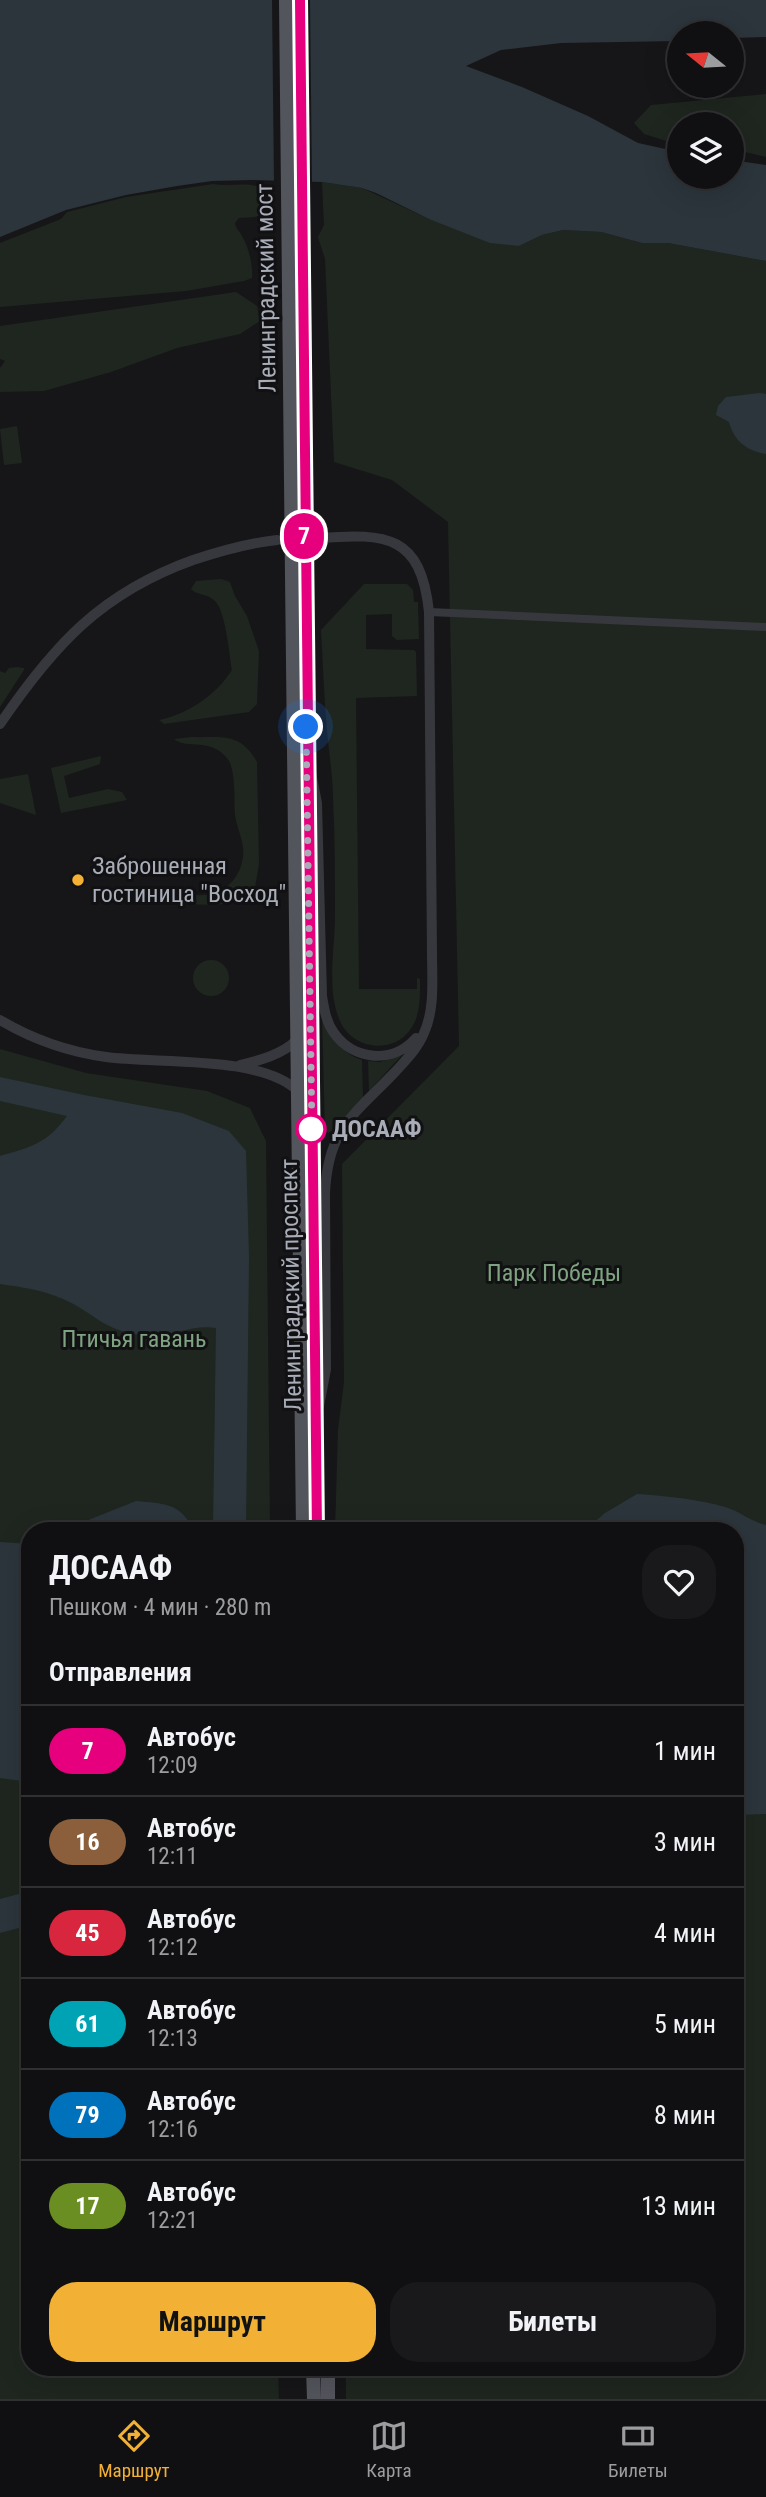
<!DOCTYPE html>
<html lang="ru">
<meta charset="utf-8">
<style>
body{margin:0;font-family:"Roboto Condensed",sans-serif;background:#19191b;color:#f1f3f6;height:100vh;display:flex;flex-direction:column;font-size:26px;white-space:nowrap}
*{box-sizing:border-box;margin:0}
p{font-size:23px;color:#9c9d9f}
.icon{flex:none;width:38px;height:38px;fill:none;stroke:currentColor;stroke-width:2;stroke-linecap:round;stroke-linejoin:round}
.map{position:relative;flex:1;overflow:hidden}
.sheet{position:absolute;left:21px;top:1522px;width:723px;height:854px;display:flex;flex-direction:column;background:#101012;border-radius:28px;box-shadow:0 7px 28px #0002,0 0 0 2px #303032}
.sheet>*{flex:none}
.badge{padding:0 14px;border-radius:23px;font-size:24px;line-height:46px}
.needle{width:46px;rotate:288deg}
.controls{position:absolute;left:667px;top:21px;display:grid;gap:14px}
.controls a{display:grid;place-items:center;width:77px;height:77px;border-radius:50%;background:#101012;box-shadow:0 7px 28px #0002,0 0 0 2px #303032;font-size:35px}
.you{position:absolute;width:35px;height:35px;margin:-18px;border:5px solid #fff;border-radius:50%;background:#1a73e8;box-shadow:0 0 0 10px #1a73e833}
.map>.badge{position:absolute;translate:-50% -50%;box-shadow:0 0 0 4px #fff}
h2{padding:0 28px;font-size:26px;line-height:63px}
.round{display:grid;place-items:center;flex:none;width:74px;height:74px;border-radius:28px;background:#19191b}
.headline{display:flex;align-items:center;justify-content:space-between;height:119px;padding:0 28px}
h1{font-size:33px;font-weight:700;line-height:52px}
.primary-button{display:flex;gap:14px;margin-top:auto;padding:14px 28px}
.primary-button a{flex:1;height:80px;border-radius:28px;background:#f2b134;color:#111;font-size:28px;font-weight:700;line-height:80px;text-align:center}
.primary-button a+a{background:#19191b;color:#f1f3f6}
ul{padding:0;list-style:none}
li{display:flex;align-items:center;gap:21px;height:91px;padding:0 28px;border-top:2px solid #303032}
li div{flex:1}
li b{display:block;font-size:26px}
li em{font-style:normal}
li .badge{min-width:77px;font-weight:700;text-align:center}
.tab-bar{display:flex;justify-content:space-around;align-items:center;height:98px;border-top:2px solid #303032;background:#101012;font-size:19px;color:#9c9d9f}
.tab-bar a{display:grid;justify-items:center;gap:4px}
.tab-bar .on{color:#f2b134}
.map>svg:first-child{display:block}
.green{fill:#1e261f}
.water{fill:#2c353c}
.pier{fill:#161618}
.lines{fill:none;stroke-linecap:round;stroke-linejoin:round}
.minor{stroke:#37383d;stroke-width:8}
.tertiary{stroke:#37383d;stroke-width:10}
.primary{stroke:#53555c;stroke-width:14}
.primary-bridge{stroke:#53555c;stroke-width:14}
.line-casing{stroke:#fff;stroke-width:16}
.line{stroke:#e6007e;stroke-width:10}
.walk{stroke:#a8adb8;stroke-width:7;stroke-dasharray:0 12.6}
.poi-dot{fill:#f2b134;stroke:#111113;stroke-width:2.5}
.stop-dot{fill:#fff;stroke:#e6007e;stroke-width:3.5}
.labels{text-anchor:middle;stroke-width:6;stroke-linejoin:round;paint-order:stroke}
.street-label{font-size:24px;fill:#a8adb8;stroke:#111113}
.poi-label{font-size:24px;fill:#a8adb8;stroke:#111113;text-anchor:start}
.stop-label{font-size:24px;font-weight:bold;fill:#a8adb8;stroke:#111113;text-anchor:start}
.park-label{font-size:24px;fill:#7fa381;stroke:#111113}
</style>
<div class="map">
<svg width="766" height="2399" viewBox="0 0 766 2399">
<rect width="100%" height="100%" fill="#161618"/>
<path class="green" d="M766,94V157L732,149V124H679V145L644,134L634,123L651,105Z
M322,182L362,188L429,219L519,246L542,235L563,230L601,232L642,243H668L766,261V2399H346V2368H735V1531H335L338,1430L344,1382L342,1164L459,1046L448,522L392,480L334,462L325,259L318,237L324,225Z
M213,184C236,188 261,176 273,201C266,220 256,216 239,218L235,223C236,230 240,231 243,238C249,248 253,266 252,278L244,281L186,291L0,307V243L61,219L67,212L126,197Z
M236,292L257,306L260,321L240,334L177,348L111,372L44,391L0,392V368L5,361L0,359V326Z
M17,426L22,463L4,465L0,429Z
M221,579L230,582L235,596L247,616L259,651L257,704L249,712L164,724L159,720C188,714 216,695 232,670C229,654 226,612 215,601C207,593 198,596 191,589L196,581Z
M364,584H407L413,590L414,602H418L419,639L397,640L392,636V614L366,615V649L414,650L416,652L417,696L356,698L359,989H417V978L420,979C420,995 421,1016 410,1030C392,1055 352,1049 340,1021C326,989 335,950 335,916C335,877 335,838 333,799C333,777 329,753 327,731C324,697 323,664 321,630Z
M17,667L24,668V670L0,707V671L5,673L9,668Z
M192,737C223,738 240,732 257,762L259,864L254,893C218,914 192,900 155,903L148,895L173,888C202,904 238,893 243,857C245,843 237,829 235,815C234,801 236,768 227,758C210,737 187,750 174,739Z
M101,756L100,764L64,776L69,798L108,789L122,792L127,800L61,813L51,768Z
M28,774L36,815L0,803V779Z
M193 978a18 18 0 1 1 36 0a18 18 0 1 1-36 0Z
M322,1016C332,1035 340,1053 362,1060L363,1098L333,1131L328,1133L325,1130Z
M0,1049L86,1073L207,1091L250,1108L266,1141L270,1531H30V2368H278L279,2399H0Z
M402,1055L369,1091L368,1061L380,1062Z"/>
<path class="water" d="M0,0H766V37L732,38V33H679V41L561,43L501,50L466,66L522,87L588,116L638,143L679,152V177H732V160L766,165V261L668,243H642L601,232L563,230L542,235L519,246L490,243L429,219L376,193L362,188L322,182L252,180L212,181L177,186L126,195L66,210L0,237Z
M760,393L766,394V454C747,451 734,441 729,422L716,415L718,406L726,397Z
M0,1077L84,1095L182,1113L229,1131L246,1151L249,1256L246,1531H213L216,1328C191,1324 167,1339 141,1335C104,1331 93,1312 63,1299C43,1290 21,1287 0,1284V1156C32,1147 47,1143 67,1116L0,1101Z
M637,1494C666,1496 698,1499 725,1507C740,1511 751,1522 766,1525V1814L735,1815V1531H584L605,1513Z
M136,1501C165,1504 180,1502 194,1531H61Z
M0,1542L30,1544V1782L0,1778Z
M30,1891V1925L0,1933V1899Z"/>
<path class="pier" d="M272,0H310L312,186L274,185Z"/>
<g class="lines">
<path class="minor" d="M429,612L766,627"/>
<path class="tertiary" d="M319,538C387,533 421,535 429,612L432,953C432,979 435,1009 424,1033C418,1048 406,1060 395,1072C354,1115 328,1128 325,1193L326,1369L319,1406
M0,724C54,645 101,593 193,560C220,551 248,543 277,540
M311,773L317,803L322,996C324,1008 326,1022 334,1033C354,1061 393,1064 416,1038
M0,1020C32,1039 69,1052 106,1057C158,1064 261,1055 298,1091
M240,1065C261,1060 281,1055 297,1040"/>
<path class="primary" d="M292,576L303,1531
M304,576L316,1531
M313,2368L314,2399
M328,2368V2399"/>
<path class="primary-bridge" d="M286,0L292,576
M300,0L304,576"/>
</g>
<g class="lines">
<g class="line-casing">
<path id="line" d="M300,0L317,1531"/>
</g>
<use href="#line" class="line"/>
<path class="walk" d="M306,727L312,1133L311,1129"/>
</g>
<circle class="poi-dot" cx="78" cy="880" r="7"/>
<circle class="stop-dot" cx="311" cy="1129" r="14"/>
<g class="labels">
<g class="street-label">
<text transform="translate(266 288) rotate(-91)" y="8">Ленинградский мост</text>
<text transform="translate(291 1285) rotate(-91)" y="8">Ленинградский проспект</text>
</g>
<g class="poi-label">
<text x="92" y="874">Заброшенная<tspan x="92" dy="28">гостиница "Восход"</tspan></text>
</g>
<g class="stop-label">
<text x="332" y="1137">ДОСААФ</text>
</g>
<g class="park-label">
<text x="554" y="1281">Парк Победы</text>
<text x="134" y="1347">Птичья гавань</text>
</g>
</g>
</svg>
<div class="controls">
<a><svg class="needle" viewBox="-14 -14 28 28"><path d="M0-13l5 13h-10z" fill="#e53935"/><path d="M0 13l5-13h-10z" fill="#9c9d9f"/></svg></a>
<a><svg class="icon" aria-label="layers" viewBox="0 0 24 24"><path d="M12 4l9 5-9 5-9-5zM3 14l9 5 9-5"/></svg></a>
</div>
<div class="you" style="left:306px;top:727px"></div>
<b class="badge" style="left:304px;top:536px;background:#e6007e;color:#fff">7</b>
<section class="sheet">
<div class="headline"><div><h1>ДОСААФ</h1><p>Пешком · 4 мин · 280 m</p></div><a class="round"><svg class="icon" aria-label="heart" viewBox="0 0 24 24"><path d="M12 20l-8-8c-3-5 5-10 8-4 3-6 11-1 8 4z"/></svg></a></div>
<h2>Отправления</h2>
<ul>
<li><span class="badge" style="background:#e6007e;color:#fff">7</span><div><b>Автобус</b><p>12:09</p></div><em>1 мин</em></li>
<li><span class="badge" style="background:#8b5e3c;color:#fff">16</span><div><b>Автобус</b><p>12:11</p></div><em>3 мин</em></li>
<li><span class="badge" style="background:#d7263d;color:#fff">45</span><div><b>Автобус</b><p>12:12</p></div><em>4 мин</em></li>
<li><span class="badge" style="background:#00a3b4;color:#fff">61</span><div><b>Автобус</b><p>12:13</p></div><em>5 мин</em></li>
<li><span class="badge" style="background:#0072bc;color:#fff">79</span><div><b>Автобус</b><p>12:16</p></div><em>8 мин</em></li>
<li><span class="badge" style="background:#6b8e23;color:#fff">17</span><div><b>Автобус</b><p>12:21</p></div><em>13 мин</em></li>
</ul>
<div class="primary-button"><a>Маршрут</a><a>Билеты</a></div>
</section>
</div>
<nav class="tab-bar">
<a class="on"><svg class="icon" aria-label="directions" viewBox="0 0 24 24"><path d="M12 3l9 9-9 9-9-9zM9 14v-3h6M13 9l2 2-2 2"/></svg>Маршрут</a>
<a><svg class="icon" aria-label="map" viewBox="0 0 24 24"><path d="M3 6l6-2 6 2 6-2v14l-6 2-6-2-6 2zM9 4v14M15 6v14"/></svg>Карта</a>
<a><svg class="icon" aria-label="tickets" viewBox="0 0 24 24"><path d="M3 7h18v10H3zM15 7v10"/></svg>Билеты</a>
</nav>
